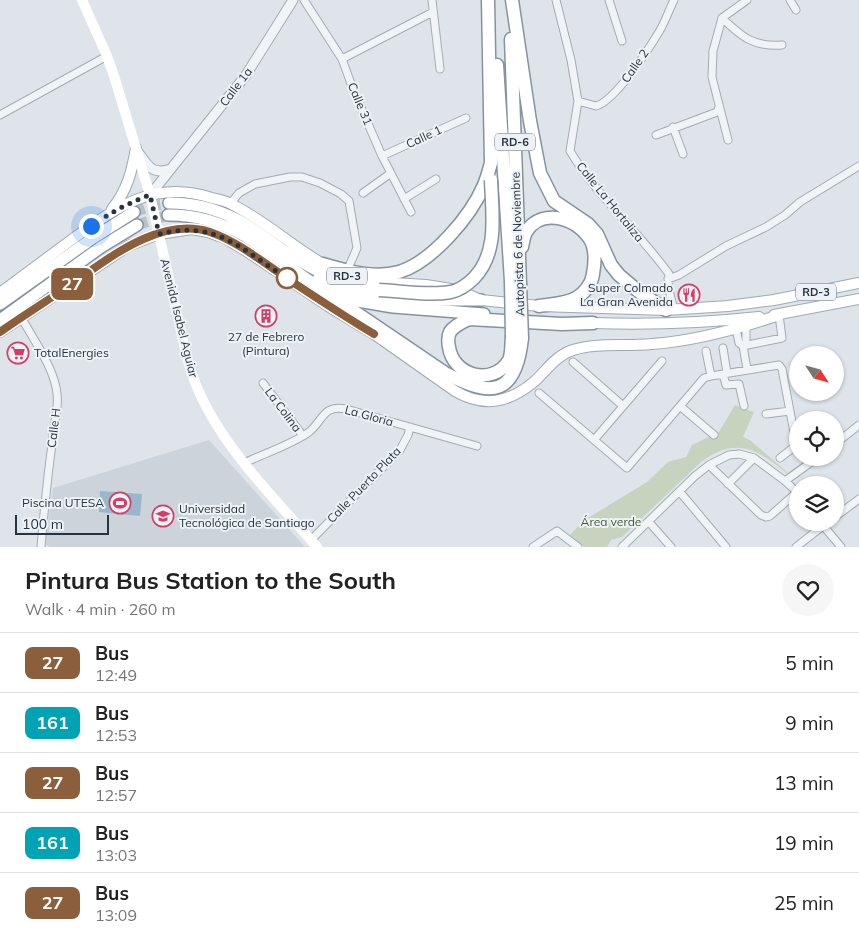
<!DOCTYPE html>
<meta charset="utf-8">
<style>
body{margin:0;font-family:Mulish,sans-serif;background:#f6f6f6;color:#222;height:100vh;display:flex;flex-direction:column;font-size:19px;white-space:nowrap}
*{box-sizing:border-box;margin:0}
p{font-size:16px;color:#767676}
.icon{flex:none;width:28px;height:28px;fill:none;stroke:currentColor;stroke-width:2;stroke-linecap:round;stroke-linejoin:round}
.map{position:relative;height:547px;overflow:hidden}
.panel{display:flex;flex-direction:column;background:#fff;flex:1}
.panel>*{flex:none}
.badge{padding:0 10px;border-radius:8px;font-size:18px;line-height:32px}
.needle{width:32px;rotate:126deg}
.tools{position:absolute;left:789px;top:346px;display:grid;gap:10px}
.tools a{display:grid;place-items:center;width:55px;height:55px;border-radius:50%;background:#fff;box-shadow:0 1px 4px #0004;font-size:25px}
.scale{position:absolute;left:15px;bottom:12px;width:94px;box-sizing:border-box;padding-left:5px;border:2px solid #273440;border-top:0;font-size:14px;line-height:18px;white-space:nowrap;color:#273440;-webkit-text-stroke:4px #eef2f6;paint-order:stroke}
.you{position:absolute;width:25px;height:25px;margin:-12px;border:4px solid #fff;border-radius:50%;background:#1a73e8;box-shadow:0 0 0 8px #1a73e833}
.map>.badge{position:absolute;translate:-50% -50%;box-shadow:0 0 0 2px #fff}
.round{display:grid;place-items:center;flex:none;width:52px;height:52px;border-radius:26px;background:#f6f6f6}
.headline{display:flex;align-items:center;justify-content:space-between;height:85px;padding:0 25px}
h1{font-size:24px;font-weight:700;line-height:38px}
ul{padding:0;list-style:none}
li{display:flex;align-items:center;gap:15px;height:60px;padding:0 25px;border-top:1px solid #e0e0e0}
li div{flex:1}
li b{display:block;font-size:19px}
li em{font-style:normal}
li .badge{min-width:55px;font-weight:700;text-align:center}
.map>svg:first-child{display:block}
.built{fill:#ccd3db}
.green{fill:#c7d3bf}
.water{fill:#98b7ca}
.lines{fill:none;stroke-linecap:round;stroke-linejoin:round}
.trunk-tunnel{stroke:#b9c1c7;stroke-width:11;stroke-dasharray:11 5.5;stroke-linecap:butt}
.minor-casing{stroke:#a3acb3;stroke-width:9}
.tertiary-casing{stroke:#a3acb3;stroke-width:11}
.primary-casing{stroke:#9daab5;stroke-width:12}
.trunk-casing{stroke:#8593a0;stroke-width:14}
.motorway-casing{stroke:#8593a0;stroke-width:15}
.minor{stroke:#f1f4f7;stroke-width:7}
.tertiary{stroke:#f1f4f7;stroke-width:9}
.secondary{stroke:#fff;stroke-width:10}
.primary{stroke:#fff;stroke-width:10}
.trunk{stroke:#fff;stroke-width:11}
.motorway{stroke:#fff;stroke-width:12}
.motorway-bridge-casing{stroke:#8593a0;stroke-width:15;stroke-linecap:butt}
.motorway-bridge{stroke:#fff;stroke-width:12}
.line-casing{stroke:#fff;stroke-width:11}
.line{stroke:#8b5e3c;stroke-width:8}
.walk{stroke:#273440;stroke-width:5;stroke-dasharray:0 9}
.stop-dot{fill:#fff;stroke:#8b5e3c;stroke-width:2.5}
.labels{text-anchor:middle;stroke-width:4;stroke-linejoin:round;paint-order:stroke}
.shield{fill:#eef2f6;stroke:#636d77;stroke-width:1}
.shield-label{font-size:11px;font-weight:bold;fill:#273440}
.street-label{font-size:12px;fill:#273440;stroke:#eef2f6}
.poi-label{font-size:12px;fill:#273440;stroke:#eef2f6;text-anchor:end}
.park-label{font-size:12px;fill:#415c34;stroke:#eef2f6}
</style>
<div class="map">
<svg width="859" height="547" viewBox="0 0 859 547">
<rect width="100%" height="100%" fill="#dee4e9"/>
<path class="built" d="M209,440L305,547H50L45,544L53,488Z"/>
<path class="green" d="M735,405L754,412L743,437L750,440L788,473L808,458H813L790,476C759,450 738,435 701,462L622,537L611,540L607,547H584L570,535L583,521L647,482L668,462L686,457L692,445L719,432Z"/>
<path class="water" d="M100,491L142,494L140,516L99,512Z"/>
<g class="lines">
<path class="trunk-tunnel" d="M134,212L151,206L169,203
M137,225L168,215"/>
<g class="minor-casing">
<path id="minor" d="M304,0L342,59L353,89L382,156L411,212
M432,0L440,69
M556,0L571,60L578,101L570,151C597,196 638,231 669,274L668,286L674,310
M609,0L622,41
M790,0L796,10
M722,18C742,37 753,47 782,45
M342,59L433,12
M578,101L596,106C615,101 648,50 659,32C665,22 669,10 674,0
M0,115L107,56
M673,127L683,154
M656,135L717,112L719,107
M728,140L712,77L713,51L722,18L747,0
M382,156L466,118
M363,193L391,173
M404,199L436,179
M231,203L239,193L255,184L290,177H302L320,183L341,194L349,201L357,248L347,271
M668,279L679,275L726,246L766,227L785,215L800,202L859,166
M21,317C33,339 55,369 57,394C59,408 54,422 53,436C48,473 44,510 41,547
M746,326V342L743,346L747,369
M736,329L739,343L743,346
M743,346L782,338L779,315
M723,348L727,373
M706,351L711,376
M573,362L623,406
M723,374L726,385L739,384L744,406
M263,383L303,436
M539,393L627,468L704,378L711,376L779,365L782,369L796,443L794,447L780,458
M680,406L714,435
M766,414L790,411
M594,440L662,361
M835,444L859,425
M244,463C261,455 295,443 309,432C323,421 323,404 346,409L477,446
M709,465L761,515L766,517L770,516L797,492
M785,481L817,458
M728,484L754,458
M680,492L726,547
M835,517L859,499
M649,522L671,547
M821,523L841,547
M311,540L400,450L408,435L410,427
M533,547L557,531L578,547
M622,547L695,476L709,465L729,455L739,454L754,458L785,481L798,493
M796,547L828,522"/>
</g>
<g class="tertiary-casing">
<path id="tertiary" d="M138,152C149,167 152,175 171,169
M150,195L246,75L293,0"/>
</g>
<g class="primary-casing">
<path id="primary" d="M112,209C127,191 132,171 136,148
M348,276L378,282L426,285L457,290L481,300L539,306L666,310L728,306L774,300L859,283
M0,293C23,276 47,258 70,241C116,208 152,179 212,198C219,200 227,201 233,205C267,222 295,249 328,267
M774,315L859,299
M593,323C649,325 703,323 759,317
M0,332L128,246L159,234L192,229L208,232L225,238L248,252L328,306L374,334L455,391C484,408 509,403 535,381C548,369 555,356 573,350C598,342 626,347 652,344C695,341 738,329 779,315"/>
</g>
<g class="trunk-casing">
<path id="trunk" d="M169,203C221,203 253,227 292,257
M168,215C197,215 220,222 245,236L327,293L346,299L393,307L484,314
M319,277C366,307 428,299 481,300
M0,304L93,238L134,212
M0,320L101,247L137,225"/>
</g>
<g class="motorway-casing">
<path id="motorway" d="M512,0L530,121L540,173L554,201L588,224L597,234L611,265L619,275L638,291L666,310
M511,39L520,284
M497,65L511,281
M522,247C523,242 524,236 526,232C542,206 581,219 592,243C596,253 595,263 593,274C592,283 585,293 576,298C566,304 550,304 539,306
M285,252C317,270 341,286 379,290
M323,264C347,271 374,279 399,272C432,262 471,216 484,185C487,178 489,170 491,163L488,0
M327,293L445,373C492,398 516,396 522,338
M512,337C511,344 512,354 509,360C493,387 453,376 449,347C448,343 448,336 450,332C454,326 462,322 469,319L562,324L593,323"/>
</g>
<use href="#minor" class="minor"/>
<use href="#tertiary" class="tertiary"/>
<path class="secondary" d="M82,0L107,56L115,79L150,195L187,358C192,376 198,392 207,408C233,458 280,504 317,547"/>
<use href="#primary" class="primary"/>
<use href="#trunk" class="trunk"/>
<use href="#motorway" class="motorway"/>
<g class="motorway-bridge-casing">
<path id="motorway-bridge" d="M511,281L512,337
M520,284L522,338
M379,290C402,291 428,296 451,292C460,290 468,284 474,278C499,252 492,213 491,180"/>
</g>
<use href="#motorway-bridge" class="motorway-bridge"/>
</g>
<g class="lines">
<g class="line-casing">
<path id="line" d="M0,332C21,317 42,304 63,290C103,263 158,215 210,232C236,241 259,259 282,275C312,295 342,315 374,334"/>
</g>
<use href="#line" class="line"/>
<path class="walk" d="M91,226C110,213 128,203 150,195L159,234C218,220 240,249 287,278"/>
</g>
<defs>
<g id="restaurant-ring" transform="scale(1.125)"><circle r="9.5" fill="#eef2f6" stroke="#d33e69" stroke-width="1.5"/><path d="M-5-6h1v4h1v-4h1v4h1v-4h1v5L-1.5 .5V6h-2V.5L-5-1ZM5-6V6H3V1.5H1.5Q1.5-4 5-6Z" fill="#d33e69"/></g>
<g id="building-ring" transform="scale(1.125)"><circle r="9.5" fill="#eef2f6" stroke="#d33e69" stroke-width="1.5"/><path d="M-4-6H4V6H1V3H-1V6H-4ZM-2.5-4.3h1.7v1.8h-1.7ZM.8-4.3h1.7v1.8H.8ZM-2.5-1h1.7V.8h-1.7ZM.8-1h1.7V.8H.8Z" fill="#d33e69"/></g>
<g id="supermarket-ring" transform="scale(1.125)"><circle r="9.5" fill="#eef2f6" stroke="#d33e69" stroke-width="1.5"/><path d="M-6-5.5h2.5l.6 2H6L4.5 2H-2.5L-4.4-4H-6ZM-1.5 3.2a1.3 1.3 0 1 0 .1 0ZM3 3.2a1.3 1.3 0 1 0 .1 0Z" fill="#d33e69"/></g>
<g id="stadium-ring" transform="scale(1.125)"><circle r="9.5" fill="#eef2f6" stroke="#d33e69" stroke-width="1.5"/><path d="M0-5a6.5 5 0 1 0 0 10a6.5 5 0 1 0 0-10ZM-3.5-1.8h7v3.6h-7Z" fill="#d33e69"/></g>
<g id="university-ring" transform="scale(1.125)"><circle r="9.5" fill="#eef2f6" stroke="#d33e69" stroke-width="1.5"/><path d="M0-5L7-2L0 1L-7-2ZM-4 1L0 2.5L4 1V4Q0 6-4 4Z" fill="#d33e69"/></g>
</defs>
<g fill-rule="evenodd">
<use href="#restaurant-ring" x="689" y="295"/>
<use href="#building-ring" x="266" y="316"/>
<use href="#supermarket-ring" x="18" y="353"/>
<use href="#stadium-ring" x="120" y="503"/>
<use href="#university-ring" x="163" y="516"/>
</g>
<circle class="stop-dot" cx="287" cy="278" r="10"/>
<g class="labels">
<g class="shield">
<rect x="495" y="133.5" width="40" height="17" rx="4"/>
<rect x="327" y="267.5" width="40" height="17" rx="4"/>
<rect x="796" y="283.5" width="40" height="17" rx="4"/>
</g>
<g class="shield-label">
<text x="515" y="146">RD-6</text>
<text x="347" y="280">RD-3</text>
<text x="816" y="296">RD-3</text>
</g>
<g class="street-label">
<text transform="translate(635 66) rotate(-55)" y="4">Calle 2</text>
<text transform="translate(236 87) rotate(-53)" y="4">Calle 1a</text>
<text transform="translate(360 104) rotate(67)" y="4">Calle 31</text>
<text transform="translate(424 137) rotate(-25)" y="4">Calle 1</text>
<text transform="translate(610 202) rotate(51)" y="4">Calle La Hortaliza</text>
<text transform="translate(518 244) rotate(-92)" y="4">Autopista 6 de Noviembre</text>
<text transform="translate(179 318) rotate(76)" y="4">Avenida Isabel Aguiar</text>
<text transform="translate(283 410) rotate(53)" y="4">La Colina</text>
<text transform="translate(369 416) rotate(15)" y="4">La Gloria</text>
<text transform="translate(54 428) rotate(-83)" y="4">Calle H</text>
<text transform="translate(364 485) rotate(-46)" y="4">Calle Puerto Plata</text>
</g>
<g class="poi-label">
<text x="673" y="292">Super Colmado<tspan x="673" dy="14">La Gran Avenida</tspan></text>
<text x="266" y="341" text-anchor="middle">27 de Febrero<tspan x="266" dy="14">(Pintura)</tspan></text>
<text x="34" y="357" text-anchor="start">TotalEnergies</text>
<text x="104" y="507">Piscina UTESA</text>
<text x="179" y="513" text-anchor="start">Universidad<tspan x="179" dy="14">Tecnológica de Santiago</tspan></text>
</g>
<g class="park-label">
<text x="611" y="526">Área verde</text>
</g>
</g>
</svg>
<div class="tools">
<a><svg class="needle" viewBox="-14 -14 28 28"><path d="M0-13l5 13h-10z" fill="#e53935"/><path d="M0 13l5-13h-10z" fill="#767676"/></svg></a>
<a><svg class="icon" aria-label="locate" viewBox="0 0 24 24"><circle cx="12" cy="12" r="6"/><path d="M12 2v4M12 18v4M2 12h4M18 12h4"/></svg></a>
<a><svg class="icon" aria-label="layers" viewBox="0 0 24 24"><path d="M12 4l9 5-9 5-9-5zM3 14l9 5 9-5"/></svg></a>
</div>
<div class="scale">100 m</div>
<div class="you" style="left:91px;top:226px"></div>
<b class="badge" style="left:72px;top:284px;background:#8b5e3c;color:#fff">27</b>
</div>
<section class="panel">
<div class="headline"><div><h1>Pintura Bus Station to the South</h1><p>Walk · 4 min · 260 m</p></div><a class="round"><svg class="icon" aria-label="heart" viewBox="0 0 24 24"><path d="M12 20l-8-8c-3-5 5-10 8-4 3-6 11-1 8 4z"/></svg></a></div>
<ul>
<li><span class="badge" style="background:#8b5e3c;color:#fff">27</span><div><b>Bus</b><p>12:49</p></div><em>5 min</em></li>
<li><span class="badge" style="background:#00a3b4;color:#fff">161</span><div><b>Bus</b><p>12:53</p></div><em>9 min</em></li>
<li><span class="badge" style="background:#8b5e3c;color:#fff">27</span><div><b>Bus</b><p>12:57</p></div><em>13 min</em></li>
<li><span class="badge" style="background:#00a3b4;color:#fff">161</span><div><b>Bus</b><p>13:03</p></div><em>19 min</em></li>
<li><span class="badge" style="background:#8b5e3c;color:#fff">27</span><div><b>Bus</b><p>13:09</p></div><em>25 min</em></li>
</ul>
</section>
